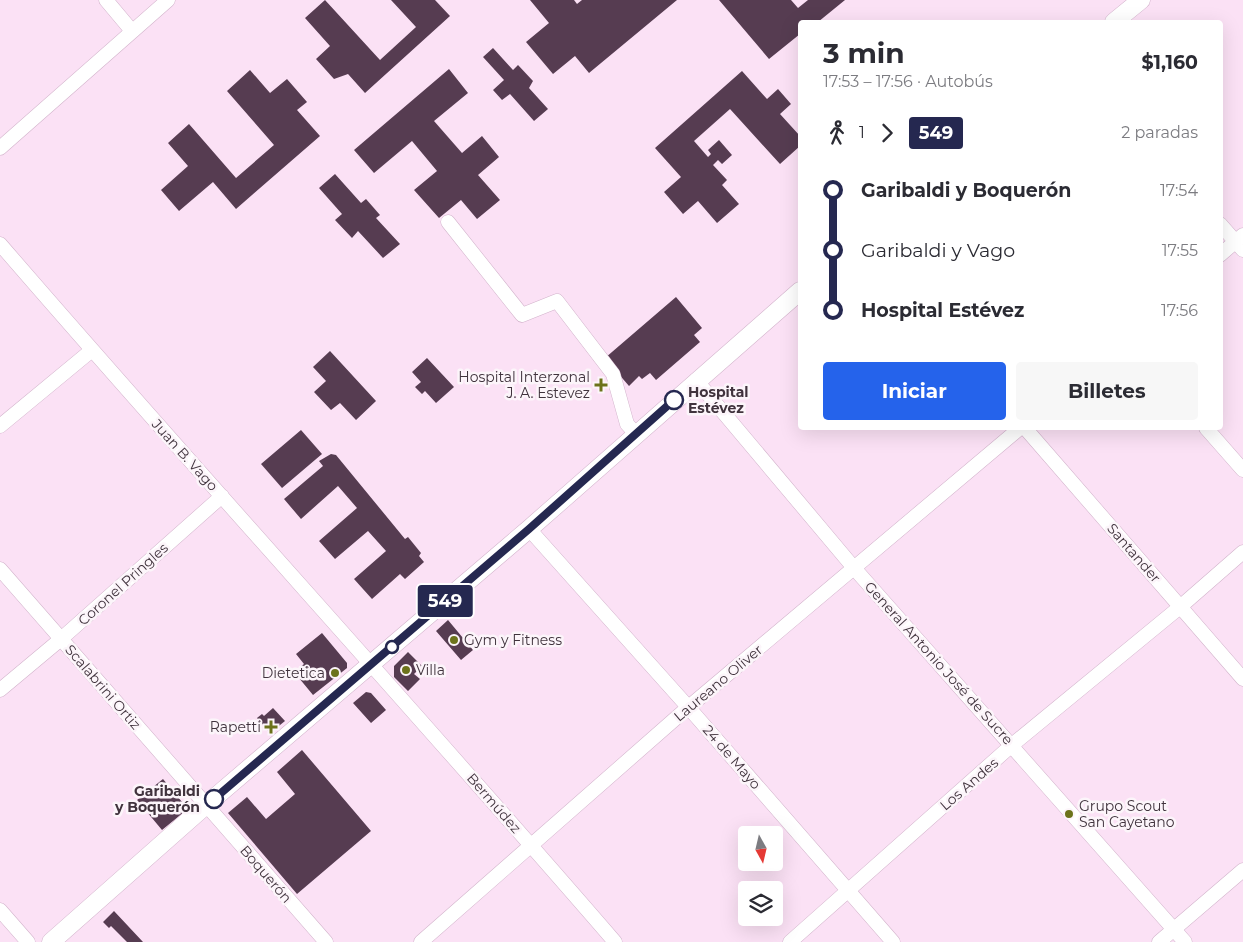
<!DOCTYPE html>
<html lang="es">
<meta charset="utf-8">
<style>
body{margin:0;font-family:Montserrat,sans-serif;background:#f7f7f7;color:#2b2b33;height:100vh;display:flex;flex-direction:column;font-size:19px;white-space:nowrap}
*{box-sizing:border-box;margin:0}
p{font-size:16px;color:#7c7c81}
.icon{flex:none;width:28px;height:28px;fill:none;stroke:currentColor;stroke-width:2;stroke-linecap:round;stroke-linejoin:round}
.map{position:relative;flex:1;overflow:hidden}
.details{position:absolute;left:798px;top:20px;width:425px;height:410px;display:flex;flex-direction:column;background:#fff;border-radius:5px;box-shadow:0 5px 20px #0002}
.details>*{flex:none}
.badge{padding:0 10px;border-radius:4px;font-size:18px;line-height:32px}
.needle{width:32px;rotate:172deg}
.controls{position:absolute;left:738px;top:826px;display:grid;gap:10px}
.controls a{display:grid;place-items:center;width:45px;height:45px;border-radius:5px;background:#fff;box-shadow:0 5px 20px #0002;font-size:25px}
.map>.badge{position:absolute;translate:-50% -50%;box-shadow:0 0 0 2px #fff}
.legs{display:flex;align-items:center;gap:8px;height:55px;padding:0 25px;font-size:16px}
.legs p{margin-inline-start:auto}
.overview{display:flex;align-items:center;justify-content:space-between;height:85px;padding:0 25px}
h1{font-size:28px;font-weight:700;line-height:38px}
.primary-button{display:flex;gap:10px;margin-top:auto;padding:10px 25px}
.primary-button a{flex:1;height:58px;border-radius:5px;background:#2563eb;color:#fff;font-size:20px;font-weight:700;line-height:58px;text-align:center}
.primary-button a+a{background:#f7f7f7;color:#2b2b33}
ul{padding:0 25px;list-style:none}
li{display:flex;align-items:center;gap:18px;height:60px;font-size:19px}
li i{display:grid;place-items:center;width:8px;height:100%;margin:0 6px;background:currentColor}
li i::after{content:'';width:12px;height:12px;margin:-6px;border:4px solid;border-radius:50%;background:#fff}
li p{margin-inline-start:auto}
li:first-child i{background:linear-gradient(#0000 50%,currentColor 0)}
li:last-child i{background:linear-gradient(currentColor 50%,#0000 0)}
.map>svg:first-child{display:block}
.building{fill:#563c51}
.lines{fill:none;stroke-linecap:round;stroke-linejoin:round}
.minor-casing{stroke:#d2b3cb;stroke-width:15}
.major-casing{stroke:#d2b3cb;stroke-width:19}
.minor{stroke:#fff;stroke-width:14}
.major{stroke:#fff;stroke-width:18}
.line-1-casing{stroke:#fff;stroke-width:11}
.line-1{stroke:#252850;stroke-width:8}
.poi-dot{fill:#6c731b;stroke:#fcf5fa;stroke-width:2}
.stop-1-dot{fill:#fff;stroke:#252850;stroke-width:2.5}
.labels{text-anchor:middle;stroke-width:5;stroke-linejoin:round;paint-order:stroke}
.poi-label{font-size:14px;fill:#40333d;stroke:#fcf5fa;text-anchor:end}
.stop-label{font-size:14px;font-weight:bold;fill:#40333d;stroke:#fcf5fa;text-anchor:start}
.street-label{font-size:14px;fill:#40333d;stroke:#fcf5fa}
</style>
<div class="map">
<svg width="1243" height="942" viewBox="0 0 1243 942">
<rect width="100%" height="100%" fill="#fbe1f5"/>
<path class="building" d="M325,0L380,60L416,27L391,0H435L450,16L365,93L348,74L334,79L316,59L330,46L305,18Z
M530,0H574L577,4L582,0H677L589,73L575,56L553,74L526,42L549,23Z
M719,0H791L798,8L808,0H845L818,22H800V34L769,59Z
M493,48L513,70L518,65L533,81L529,88L548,109L534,121L510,94L502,100L493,90L504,80L483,57Z
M449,69L468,93L434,121L462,153L482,136L499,157L478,175L500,200L477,219L461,200L439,218L414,190L437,171L412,141L374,173L354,150Z
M250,70L270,93L287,79L307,102L297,110L320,136L236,209L213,182L179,211L161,190L188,166L168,143L189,124L236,178L274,145L227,91Z
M742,71L767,99L778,89L791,104L780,114L800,136V146L780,164L730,109L694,141L708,157L711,154L708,150L719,140L732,155L722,164L718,160L713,165L727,180L722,185L739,204L717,223L698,201L683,214L664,192L681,177L655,148Z
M335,174L361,203L366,199L380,215L376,218L400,244L383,258L358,231L352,238L335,220L342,214L319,188Z
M676,297L702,328L694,335L700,342L656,380L650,373L642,379L639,376L629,386L605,358Z
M330,351L376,401L356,420L340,403L331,410L314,392L326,381L313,367Z
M427,358L454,387L436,403L425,391L422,394L415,387L421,382L412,372Z
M301,430L322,454L282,488L261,464Z
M331,454L336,455L405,539L408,537L421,553L419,556L424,562L405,579L400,574L372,599L354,579L386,551L368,531L335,559L319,541L357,508L338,486L301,519L284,499L323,466L319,461Z
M448,620L473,650L461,660L436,631Z
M322,633L347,663V668L313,695L294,672L304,664L296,654Z
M408,652L422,666L414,674L420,679L408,691L394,677V666Z
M366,692L371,693L386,710L371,723L353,703Z
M273,708L285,721L270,733L257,718L262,714L264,716Z
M302,750L371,831L297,894L228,813L247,797L266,819L295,794L277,772Z
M163,779L182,802L184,812L162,830L137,800Z
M114,911L143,942H127L111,926L109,928L103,922Z"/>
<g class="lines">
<g class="minor-casing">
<path id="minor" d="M106,0L132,31
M0,148L168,0
M448,222L522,315L557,301L613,374L627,424L636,434
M1220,224L1243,250
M0,244C203,479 412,707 615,942
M1220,255L1243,235
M696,380L854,568L1185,942
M0,426L92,350
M1025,428L1243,679
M1206,428L1243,470
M529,529L689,708L893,942
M0,569L326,942
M0,690L61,639L222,496
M0,910L28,942
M421,942L684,711L1020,428
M790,942L1012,745L1180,607L1243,552
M1159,942L1243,870"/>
</g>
<g class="major-casing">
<path id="major" d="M1114,22L1141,0
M51,942L206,805L529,529L800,291"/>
</g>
<use href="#minor" class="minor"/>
<use href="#major" class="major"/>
</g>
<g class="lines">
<g class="line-1-casing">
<path id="line-1" d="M214,799L529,529L674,400"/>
</g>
<use href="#line-1" class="line-1"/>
</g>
<g class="poi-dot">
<path d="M598.5 377.5h5v5h5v5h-5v5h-5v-5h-5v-5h5z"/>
<circle cx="454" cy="640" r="5"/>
<circle cx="406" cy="670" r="5"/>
<circle cx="335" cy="673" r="5"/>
<path d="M268.5 719.5h5v5h5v5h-5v5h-5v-5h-5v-5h5z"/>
<circle cx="1069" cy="814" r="5"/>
</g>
<g class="stop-1-dot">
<circle cx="674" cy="400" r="9"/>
<circle cx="392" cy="647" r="6"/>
<circle cx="214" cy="799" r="9"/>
</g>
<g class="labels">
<g class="poi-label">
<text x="590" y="382">Hospital Interzonal<tspan x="590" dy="16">J. A. Estevez</tspan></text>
<text x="464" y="645" text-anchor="start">Gym y Fitness</text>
<text x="416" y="675" text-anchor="start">Villa</text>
<text x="325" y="678">Dietetica</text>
<text x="261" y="732">Rapetti</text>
<text x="1079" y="811" text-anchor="start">Grupo Scout<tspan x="1079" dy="16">San Cayetano</tspan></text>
</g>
<g class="stop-label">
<text x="688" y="397">Hospital<tspan x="688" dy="16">Estévez</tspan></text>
<text x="200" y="796" text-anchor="end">Garibaldi<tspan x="200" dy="16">y Boquerón</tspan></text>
</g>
<g class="street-label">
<text transform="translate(185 455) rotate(48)" y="5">Juan B. Vago</text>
<text transform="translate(1134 553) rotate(49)" y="5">Santander</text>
<text transform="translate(123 584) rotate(-42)" y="5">Coronel Pringles</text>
<text transform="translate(939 663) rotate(48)" y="5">General Antonio José de Sucre</text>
<text transform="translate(718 683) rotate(-40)" y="5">Laureano Oliver</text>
<text transform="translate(103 687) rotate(49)" y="5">Scalabrini Ortiz</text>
<text transform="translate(732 757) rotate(49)" y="5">24 de Mayo</text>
<text transform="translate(969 784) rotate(-41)" y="5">Los Andes</text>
<text transform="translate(494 803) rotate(49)" y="5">Bermúdez</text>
<text transform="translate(266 874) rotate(49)" y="5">Boquerón</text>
</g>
</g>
</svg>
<div class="controls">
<a><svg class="needle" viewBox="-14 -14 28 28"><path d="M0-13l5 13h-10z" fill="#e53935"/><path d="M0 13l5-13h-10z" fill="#7c7c81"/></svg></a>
<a><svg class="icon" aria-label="layers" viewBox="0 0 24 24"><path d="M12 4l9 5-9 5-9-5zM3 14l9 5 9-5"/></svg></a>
</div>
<b class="badge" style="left:445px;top:601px;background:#252850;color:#fff">549</b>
<section class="details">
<div class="overview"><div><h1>3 min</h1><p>17:53 – 17:56 · Autobús</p></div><b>$1,160</b></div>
<div class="legs"><svg class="icon" aria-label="walk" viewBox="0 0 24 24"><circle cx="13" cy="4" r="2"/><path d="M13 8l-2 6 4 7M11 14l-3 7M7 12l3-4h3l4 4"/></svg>1<svg class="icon" aria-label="forward" viewBox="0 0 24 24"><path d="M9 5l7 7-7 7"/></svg><b class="badge" style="background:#252850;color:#fff">549</b><p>2 paradas</p></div>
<ul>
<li><i style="color:#252850"></i><b>Garibaldi y Boquerón</b><p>17:54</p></li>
<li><i style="color:#252850"></i><span>Garibaldi y Vago</span><p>17:55</p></li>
<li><i style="color:#252850"></i><b>Hospital Estévez</b><p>17:56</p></li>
</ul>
<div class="primary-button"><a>Iniciar</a><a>Billetes</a></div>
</section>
</div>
